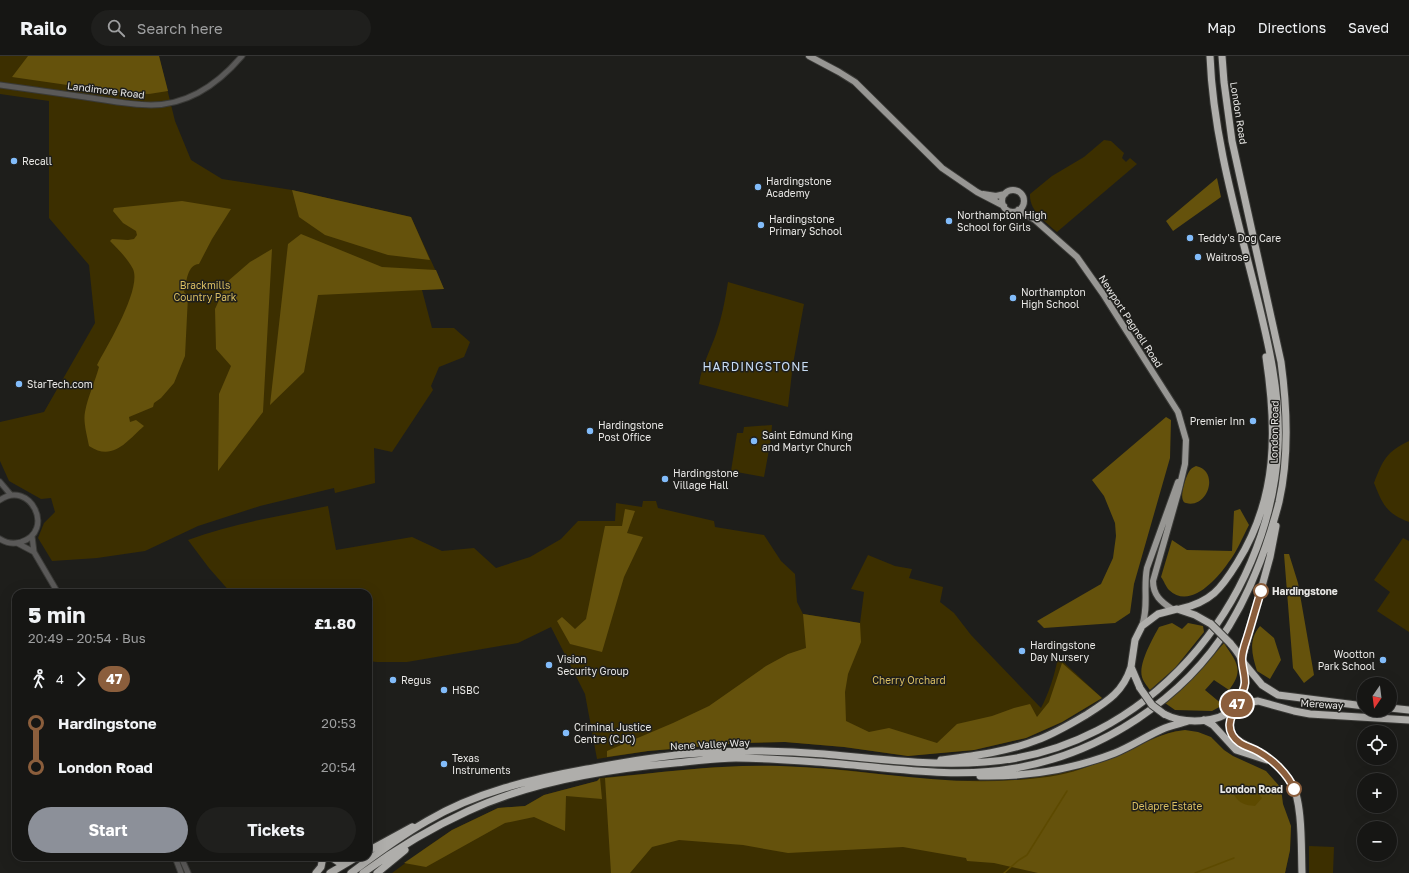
<!DOCTYPE html>
<meta charset="utf-8">
<style>
body{margin:0;font-family:"Golos Text",sans-serif;background:#1f1f1d;color:#f1f3f6;height:100vh;display:flex;flex-direction:column;font-size:15px;white-space:nowrap}
*{box-sizing:border-box;margin:0}
p{font-size:13px;color:#9e9fa0}
.icon{flex:none;width:22px;height:22px;fill:none;stroke:currentColor;stroke-width:2;stroke-linecap:round;stroke-linejoin:round}
.map{position:relative;flex:1;overflow:hidden}
.side{position:absolute;left:12px;top:533px;width:360px;height:272px;display:flex;flex-direction:column;background:#161614;border-radius:12px;box-shadow:0 4px 16px #0002,0 0 0 1px #353534}
.side>*{flex:none}
.badge{padding:0 8px;border-radius:13px;font-size:14px;line-height:26px}
.needle{width:26px;rotate:194deg}
.buttons{position:absolute;left:1357px;top:621px;display:grid;gap:8px}
.buttons a{display:grid;place-items:center;width:40px;height:40px;border-radius:50%;background:#161614;box-shadow:0 4px 16px #0002,0 0 0 1px #353534;font-size:20px}
.map>.badge{position:absolute;translate:-50% -50%;box-shadow:0 0 0 2px #fff}
.legs{display:flex;align-items:center;gap:6px;height:44px;padding:0 16px;font-size:13px}
.legs p{margin-inline-start:auto}
.headline{display:flex;align-items:center;justify-content:space-between;height:68px;padding:0 16px}
h1{font-size:22px;font-weight:700;line-height:30px}
.button{display:flex;gap:8px;margin-top:auto;padding:8px 16px}
.button a{flex:1;height:46px;border-radius:24px;background:#8c9099;color:#fff;font-size:16px;font-weight:700;line-height:46px;text-align:center}
.button a+a{background:#1f1f1d;color:#f1f3f6}
ul{padding:0 16px;list-style:none}
li{display:flex;align-items:center;gap:14px;height:44px;font-size:15px}
li i{display:grid;place-items:center;width:6px;height:100%;margin:0 5px;background:currentColor}
li i::after{content:'';width:10px;height:10px;margin:-5px;border:3px solid;border-radius:50%;background:#161614}
li p{margin-inline-start:auto}
li:first-child i{background:linear-gradient(#0000 50%,currentColor 0)}
li:last-child i{background:linear-gradient(currentColor 50%,#0000 0)}
header{display:flex;align-items:center;gap:24px;box-sizing:border-box;height:56px;padding:0 20px;background:#161614;border-bottom:1px solid #353534}
header strong{font-size:19px}
nav{display:flex;gap:22px;margin-inline-start:auto;font-size:14px}
.search{width:280px;height:36px;background:#1f1f1d;display:flex;align-items:center;gap:10px;box-sizing:border-box;padding:0 14px;border-radius:22px;color:#9e9fa0;font-size:15px}
.map>svg:first-child{display:block}
.green{fill:#3c2f00}
.forest{fill:#65520c}
.water{fill:#5d4a00}
.lines{fill:none;stroke-linecap:round;stroke-linejoin:round}
.stream{stroke:#5d4a00;stroke-width:1.5}
.minor-casing{stroke:#3a3a37;stroke-width:7}
.major-casing{stroke:#3a3a37;stroke-width:8}
.highway-casing{stroke:#3a3a37;stroke-width:9}
.minor{stroke:#5a5958;stroke-width:5}
.major{stroke:#979693;stroke-width:6}
.highway{stroke:#afaeab;stroke-width:7}
.highway-bridge-casing{stroke:#3a3a37;stroke-width:9;stroke-linecap:butt}
.highway-bridge{stroke:#afaeab;stroke-width:7}
.line-1-casing{stroke:#fff;stroke-width:9}
.line-1{stroke:#8b5e3c;stroke-width:6}
.poi-dot{fill:#82bcfa;stroke:#1e1e1b;stroke-width:1.5}
.stop-1-dot{fill:#fff;stroke:#8b5e3c;stroke-width:2}
.labels{text-anchor:middle;stroke-width:3;stroke-linejoin:round;paint-order:stroke}
.street-label{font-size:10px;fill:#e8e7e5;stroke:#1e1e1b}
.poi-label{font-size:10px;fill:#e8e7e5;stroke:#1e1e1b;text-anchor:start}
.park-label{font-size:10px;fill:#d9bd61;stroke:#1e1e1b}
.stop-label{font-size:10px;font-weight:bold;fill:#e8e7e5;stroke:#1e1e1b;text-anchor:start}
.quarter-label{font-size:12px;letter-spacing:1px;fill:#c7dcf4;stroke:#1e1e1b}
</style>
<header>
<strong>Railo</strong>
<div class="search"><svg class="icon" aria-label="search" viewBox="0 0 24 24"><circle cx="10" cy="10" r="6"/><path d="M15 15l6 6"/></svg>Search here</div>
<nav><a>Map</a><a>Directions</a><a>Saved</a></nav>
</header>
<div class="map">
<svg width="1409" height="817" viewBox="0 0 1409 817">
<rect width="100%" height="100%" fill="#1e1e1b"/>
<path class="green" d="M0,0H159L175,65L191,104L222,123L292,134L411,161L444,233L422,234L432,272H454L470,286L464,301L439,311L431,330L433,334L392,396L374,392L375,427L335,437L334,432L260,450L198,470L145,495L97,502L52,505L38,482L44,467L55,456L51,442L41,443L9,425L0,405V366L44,356L95,267L89,209L49,162V45L0,38Z
M1104,84L1111,85L1124,97L1122,102L1126,106L1130,102L1137,108L1057,176C1046,166 1029,155 1030,138L1052,120L1084,101Z
M728,226L804,248L793,308L788,351L699,328C702,309 710,295 716,278C722,261 725,244 728,226Z
M772,369L771,383L764,421L731,415L737,377H743L744,371Z
M1409,385V466C1386,457 1383,449 1374,427C1383,404 1386,396 1409,385Z
M643,445H656L658,452L714,465L715,471L764,479L781,505L795,518L797,546L803,558L860,567L864,536L851,533L868,499L895,510L912,513L909,522L943,531L940,546L954,557L971,579L1041,652C1049,637 1055,618 1058,601L1102,642L1062,666L1026,682L974,694L908,700L844,691L785,686L741,687L648,695L597,703L585,638L551,571L518,587L407,606H377L368,605V537H231L209,512L188,484C233,467 281,460 328,450L336,494L412,481L442,495L474,492L496,512L530,501L561,483L578,465H615L616,447L642,451Z
M1403,482L1409,485V576L1377,555L1390,536L1374,524Z
M1176,675L1291,770L1290,794L1285,817H392L427,791L452,774L498,752L525,750L544,739L597,725L600,722L715,711L779,710L845,714L937,725L1017,724L1081,713L1131,693L1157,681Z
M1309,790L1334,791L1333,817H1309Z"/>
<path class="forest" d="M28,0H159L168,35L149,38L116,36L12,21Z
M1217,122L1221,141L1173,175L1166,165Z
M292,134L411,161L430,204L388,199L325,179L299,161Z
M182,145L231,153L212,183L199,208C187,209 187,225 184,236L188,240L185,300L174,327L161,342L154,347L153,351L129,361L130,366L136,364L144,370C127,385 113,406 89,390C87,379 83,366 85,356C88,340 95,326 99,311L97,309C107,290 142,233 133,213C128,203 118,193 110,185L112,183L128,184L134,183L137,179L136,175L123,167L113,155L114,152Z
M301,178L382,211L436,214L444,233L318,239L304,316L270,349L288,188Z
M272,193L263,356L218,415L219,338L231,310L216,293L215,253L228,225L250,206Z
M1166,361L1171,364L1170,402L1134,528L1130,557L1115,567L1044,572L1037,565L1101,528L1113,502L1116,480L1115,467L1104,440L1092,424Z
M1196,410C1220,415 1208,453 1186,447C1177,445 1186,418 1191,413C1192,412 1194,411 1196,410Z
M625,453L635,455L627,477L643,481L624,521L602,596L570,588L557,565L562,561L575,573L586,563L605,470H622Z
M1240,453L1249,469C1242,482 1237,496 1228,507C1217,523 1190,554 1169,534C1166,531 1164,525 1161,521L1172,484L1187,494L1232,495L1234,455Z
M1284,498H1289L1298,527L1314,619L1304,627L1293,612Z
M803,558L860,567L861,586L848,618L845,636L846,665L869,676L889,672L937,687L957,668L992,660L1014,652L1030,648L1037,661L1049,646L1062,607L1102,642L1062,666L1026,682L974,694L908,700L844,691L785,686L741,687L648,695L607,701V695L673,667L709,650L766,610L788,598L806,592Z
M1172,567L1182,573L1188,567L1203,570L1204,576L1175,612L1150,634C1147,630 1143,625 1142,621C1138,608 1153,582 1159,571Z
M1260,570L1274,582L1281,604L1270,623L1257,615C1252,599 1248,584 1260,570Z
M1224,587C1236,606 1245,613 1229,634L1214,624L1205,634L1223,649L1212,655L1175,654L1165,647L1196,619Z
M1185,674L1198,676L1211,681L1224,694L1233,700L1266,715L1281,732L1283,748L1291,770L1290,794L1285,817H1038L994,807L967,805L966,802L903,791L788,797L743,789L679,784L652,791L630,817H611L605,722C663,716 722,708 780,710C859,712 936,730 1015,724C1037,723 1061,720 1081,713C1094,709 1107,703 1120,697C1142,689 1162,676 1185,674Z
M600,722L602,743L566,740L565,775L534,761L505,767L426,811L404,807L452,774L498,752L525,750L544,739L597,725Z"/>
<path class="water" d="M1243,729L1254,732L1262,742L1255,750C1245,749 1240,748 1234,739L1237,730Z"/>
<g class="lines">
<path class="stream" d="M1004,817L1019,804L1027,799L1067,735
M1195,817L1234,802"/>
<g class="minor-casing">
<path id="minor" d="M0,29C28,33 56,37 85,41C106,44 129,49 151,49C188,49 219,27 242,0
M0,426L11,439
M0,444C30,423 56,475 21,486C14,488 6,487 0,483
M32,480L34,496L58,537
M17,487L34,496
M175,801L181,817
M181,801L188,817"/>
</g>
<g class="major-casing">
<path id="major" d="M809,0L839,16L855,26L942,112L977,136L1004,150
M1002 145a11 11 0 1 1 22 0a11 11 0 1 1-22 0Z
M983,138L996,140L1005,138
M1018,154L1035,164L1077,201L1103,238L1178,356L1186,384L1185,408L1178,437L1153,525C1153,539 1161,546 1172,553
M1142,570C1149,550 1143,532 1147,512L1178,426"/>
</g>
<g class="highway-casing">
<path id="highway" d="M1180,553C1211,546 1221,533 1237,507C1278,442 1277,374 1266,301
M1242,603L1270,501L1276,470
M1243,606L1262,629L1278,639L1364,650
M1140,632L1131,611L1135,584L1142,570L1158,558L1177,553L1195,559L1211,568
M1236,649L1258,645L1294,655L1310,658L1409,664
M1234,652C1223,682 1235,683 1258,695C1270,701 1284,715 1291,726C1303,745 1301,794 1302,817
M1390,652L1409,654
M1164,658C1183,668 1218,668 1234,652C1245,641 1247,619 1242,605C1240,598 1234,592 1230,587
M1204,664L1213,669L1236,694L1267,704
M941,704C973,700 1007,696 1037,684C1054,678 1070,668 1086,659C1108,645 1123,636 1131,611
M980,720C1027,721 1071,714 1115,697C1132,690 1148,679 1165,672C1172,669 1180,668 1188,665
M368,795L412,771
M331,801L340,807H346
M316,817L321,811L323,801
M330,817L357,801
M351,817C375,799 401,780 427,765C476,736 532,723 587,713C620,707 652,701 686,698C731,694 778,694 824,698C878,703 930,710 985,706C1146,695 1269,549 1278,392C1281,338 1268,285 1255,233C1236,157 1213,79 1210,0
M363,817C396,793 431,772 468,755C530,726 608,713 675,707C695,705 716,702 736,702C763,702 789,704 816,706C882,710 950,724 1016,712C1101,697 1184,643 1229,570C1252,532 1268,489 1279,446C1289,402 1287,350 1281,306L1232,85L1224,26L1222,0
M377,817L405,794"/>
</g>
<use href="#minor" class="minor"/>
<use href="#major" class="major"/>
<use href="#highway" class="highway"/>
<g class="highway-bridge-casing">
<path id="highway-bridge" d="M1211,568L1230,587
M1140,632L1152,649L1164,658"/>
</g>
<use href="#highway-bridge" class="highway-bridge"/>
</g>
<g class="lines">
<g class="line-1-casing">
<path id="line-1" d="M1261,535C1256,551 1252,566 1247,582C1245,588 1242,596 1242,603C1242,611 1245,618 1245,627C1243,647 1215,669 1240,687C1246,691 1253,692 1259,696C1273,704 1288,718 1294,733"/>
</g>
<use href="#line-1" class="line-1"/>
</g>
<g class="poi-dot">
<circle cx="14" cy="105" r="4"/>
<circle cx="758" cy="131" r="4"/>
<circle cx="949" cy="165" r="4"/>
<circle cx="761" cy="169" r="4"/>
<circle cx="1190" cy="182" r="4"/>
<circle cx="1198" cy="201" r="4"/>
<circle cx="1013" cy="242" r="4"/>
<circle cx="19" cy="328" r="4"/>
<circle cx="1253" cy="365" r="4"/>
<circle cx="590" cy="375" r="4"/>
<circle cx="754" cy="385" r="4"/>
<circle cx="665" cy="423" r="4"/>
<circle cx="1022" cy="595" r="4"/>
<circle cx="1383" cy="604" r="4"/>
<circle cx="549" cy="609" r="4"/>
<circle cx="393" cy="624" r="4"/>
<circle cx="444" cy="634" r="4"/>
<circle cx="566" cy="677" r="4"/>
<circle cx="444" cy="708" r="4"/>
</g>
<g class="stop-1-dot">
<circle cx="1261" cy="535" r="7"/>
<circle cx="1294" cy="733" r="7"/>
</g>
<g class="labels">
<g class="street-label">
<text transform="translate(106 34) rotate(7)" y="4">Landimore Road</text>
<text transform="translate(1239 57) rotate(81)" y="4">London Road</text>
<text transform="translate(1131 265) rotate(57)" y="4">Newport Pagnell Road</text>
<text transform="translate(1274 376) rotate(-89)" y="4">London Road</text>
<text transform="translate(1322 648) rotate(4)" y="4">Mereway</text>
<text transform="translate(710 688) rotate(-3)" y="4">Nene Valley Way</text>
</g>
<g class="poi-label">
<text x="22" y="109">Recall</text>
<text x="766" y="129">Hardingstone<tspan x="766" dy="12">Academy</tspan></text>
<text x="957" y="163">Northampton High<tspan x="957" dy="12">School for Girls</tspan></text>
<text x="769" y="167">Hardingstone<tspan x="769" dy="12">Primary School</tspan></text>
<text x="1198" y="186">Teddy's Dog Care</text>
<text x="1206" y="205">Waitrose</text>
<text x="1021" y="240">Northampton<tspan x="1021" dy="12">High School</tspan></text>
<text x="27" y="332">StarTech.com</text>
<text x="1245" y="369" text-anchor="end">Premier Inn</text>
<text x="598" y="373">Hardingstone<tspan x="598" dy="12">Post Office</tspan></text>
<text x="762" y="383">Saint Edmund King<tspan x="762" dy="12">and Martyr Church</tspan></text>
<text x="673" y="421">Hardingstone<tspan x="673" dy="12">Village Hall</tspan></text>
<text x="1030" y="593">Hardingstone<tspan x="1030" dy="12">Day Nursery</tspan></text>
<text x="1375" y="602" text-anchor="end">Wootton<tspan x="1375" dy="12">Park School</tspan></text>
<text x="557" y="607">Vision<tspan x="557" dy="12">Security Group</tspan></text>
<text x="401" y="628">Regus</text>
<text x="452" y="638">HSBC</text>
<text x="574" y="675">Criminal Justice<tspan x="574" dy="12">Centre (CJC)</tspan></text>
<text x="452" y="706">Texas<tspan x="452" dy="12">Instruments</tspan></text>
</g>
<g class="park-label">
<text x="205" y="233">Brackmills<tspan x="205" dy="12">Country Park</tspan></text>
<text x="909" y="628">Cherry Orchard</text>
<text x="1167" y="754">Delapre Estate</text>
</g>
<g class="stop-label">
<text x="1272" y="539">Hardingstone</text>
<text x="1283" y="737" text-anchor="end">London Road</text>
</g>
<g class="quarter-label">
<text x="756" y="315">HARDINGSTONE</text>
</g>
</g>
</svg>
<div class="buttons">
<a><svg class="needle" viewBox="-14 -14 28 28"><path d="M0-13l5 13h-10z" fill="#e53935"/><path d="M0 13l5-13h-10z" fill="#9e9fa0"/></svg></a>
<a><svg class="icon" aria-label="locate" viewBox="0 0 24 24"><circle cx="12" cy="12" r="6"/><path d="M12 2v4M12 18v4M2 12h4M18 12h4"/></svg></a>
<a>+</a>
<a>−</a>
</div>
<b class="badge" style="left:1237px;top:648px;background:#8b5e3c;color:#fff">47</b>
<section class="side">
<div class="headline"><div><h1>5 min</h1><p>20:49 – 20:54 · Bus</p></div><b>£1.80</b></div>
<div class="legs"><svg class="icon" aria-label="walk" viewBox="0 0 24 24"><circle cx="13" cy="4" r="2"/><path d="M13 8l-2 6 4 7M11 14l-3 7M7 12l3-4h3l4 4"/></svg>4<svg class="icon" aria-label="forward" viewBox="0 0 24 24"><path d="M9 5l7 7-7 7"/></svg><b class="badge" style="background:#8b5e3c;color:#fff">47</b></div>
<ul>
<li><i style="color:#8b5e3c"></i><b>Hardingstone</b><p>20:53</p></li>
<li><i style="color:#8b5e3c"></i><b>London Road</b><p>20:54</p></li>
</ul>
<div class="button"><a>Start</a><a>Tickets</a></div>
</section>
</div>
